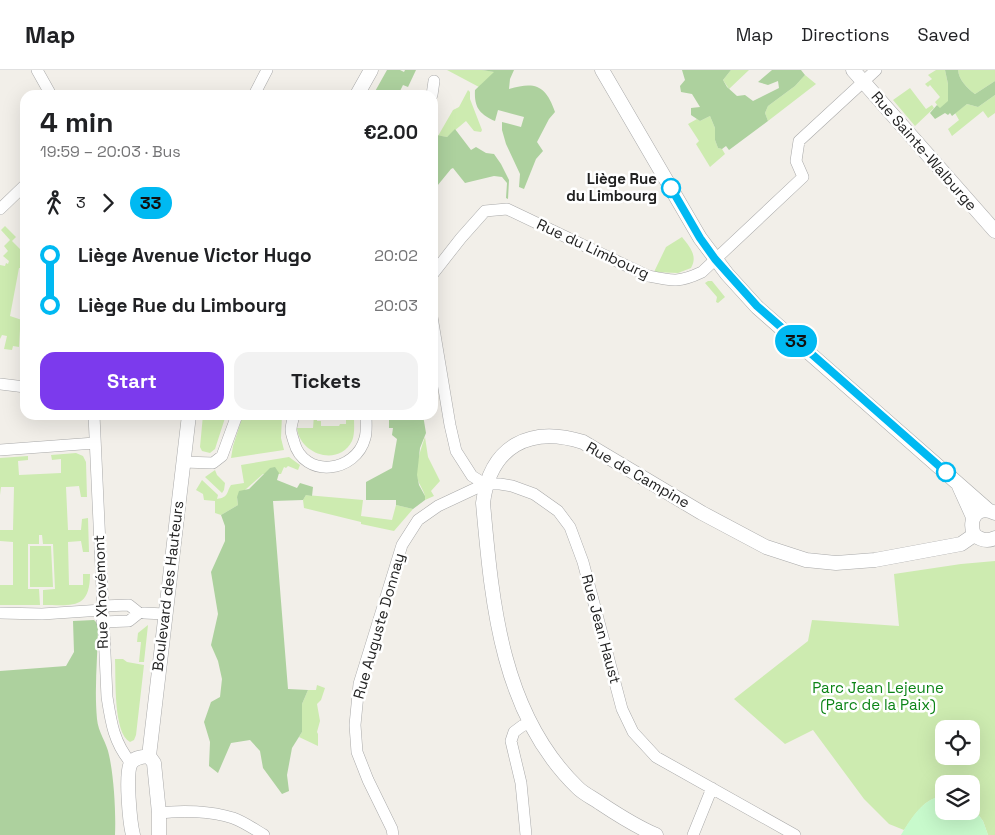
<!DOCTYPE html>
<meta charset="utf-8">
<style>
body{margin:0;font-family:"Space Grotesk",sans-serif;background:#f2f2f2;color:#202124;height:100vh;display:flex;flex-direction:column;font-size:19px;white-space:nowrap}
*{box-sizing:border-box;margin:0}
p{font-size:16px;color:#757577}
.icon{flex:none;width:28px;height:28px;fill:none;stroke:currentColor;stroke-width:2;stroke-linecap:round;stroke-linejoin:round}
.map{position:relative;flex:1;overflow:hidden}
.details{position:absolute;left:20px;top:20px;width:418px;height:330px;display:flex;flex-direction:column;background:#fff;border-radius:15px;box-shadow:0 5px 20px #0002}
.details>*{flex:none}
.badge{padding:0 10px;border-radius:16px;font-size:18px;line-height:32px}
.controls{position:absolute;left:935px;top:650px;display:grid;gap:10px}
.controls a{display:grid;place-items:center;width:45px;height:45px;border-radius:10px;background:#fff;box-shadow:0 5px 20px #0002;font-size:25px}
.map>.badge{position:absolute;translate:-50% -50%;box-shadow:0 0 0 2px #fff}
.legs{display:flex;align-items:center;gap:8px;height:55px;padding:0 20px;font-size:16px}
.legs p{margin-inline-start:auto}
.summary{display:flex;align-items:center;justify-content:space-between;height:85px;padding:0 20px}
h1{font-size:28px;font-weight:600;line-height:38px}
.primary-button{display:flex;gap:10px;margin-top:auto;padding:10px 20px}
.primary-button a{flex:1;height:58px;border-radius:15px;background:#7c3aed;color:#fff;font-size:20px;font-weight:600;line-height:58px;text-align:center}
.primary-button a+a{background:#f2f2f2;color:#202124}
ul{padding:0 20px;list-style:none}
li{display:flex;align-items:center;gap:18px;height:50px;font-size:19px}
li i{display:grid;place-items:center;width:8px;height:100%;margin:0 6px;background:currentColor}
li i::after{content:'';width:12px;height:12px;margin:-6px;border:4px solid;border-radius:50%;background:#fff}
li p{margin-inline-start:auto}
li:first-child i{background:linear-gradient(#0000 50%,currentColor 0)}
li:last-child i{background:linear-gradient(currentColor 50%,#0000 0)}
header{display:flex;align-items:center;gap:30px;box-sizing:border-box;height:70px;padding:0 25px;background:#fff;border-bottom:1px solid #e0e0e0}
header strong{font-size:24px}
nav{display:flex;gap:28px;margin-inline-start:auto;font-size:18px}
.map>svg:first-child{display:block}
.grass{fill:#cdebb0;fill-rule:evenodd}
.forest{fill:#add19e}
.park{fill:#c8facc}
.lines{fill:none;stroke-linecap:round;stroke-linejoin:round}
.minor-casing{stroke:#a9a9a9;stroke-width:12}
.tertiary-casing{stroke:#a9a9a9;stroke-width:15}
.minor{stroke:#fff;stroke-width:11}
.tertiary{stroke:#fff;stroke-width:14}
.line-1-casing{stroke:#fff;stroke-width:11}
.line-1{stroke:#00b9f2;stroke-width:8}
.stop-1-dot{fill:#fff;stroke:#00b9f2;stroke-width:2.5}
.labels{text-anchor:middle;stroke-width:5;stroke-linejoin:round;paint-order:stroke}
.street-label{font-size:15px;fill:#222;stroke:#fff}
.stop-label{font-size:15px;font-weight:bold;fill:#222;stroke:#fff;text-anchor:end}
.park-label{font-size:15px;fill:#0c8416;stroke:#fff}
</style>
<header>
<strong>Map</strong>
<nav><a>Map</a><a>Directions</a><a>Saved</a></nav>
</header>
<div class="map">
<svg width="995" height="765" viewBox="0 0 995 765">
<rect width="100%" height="100%" fill="#f2efe9"/>
<path class="grass" d="M447,0H482L495,2L479,17Z
M731,0H749L729,19L723,10Z
M936,0H945L948,14V32L940,39L935,32L940,27L930,15L928,17L925,14L932,9L928,5Z
M958,0H995V11L975,24C967,18 959,10 958,0Z
M805,5L816,14L768,51L765,43L768,36L795,16Z
M910,18L926,39L932,35L934,38L915,56L893,30Z
M468,20L470,22V29L482,60L481,62L474,61L466,51L447,67L438,66L453,40L459,37Z
M995,25V43L988,48L983,41L952,66L948,59L959,50L955,43L967,34L978,37Z
M710,46L715,58V70L718,78L722,79L725,84L710,97L696,74L699,71L688,54L697,49L700,51Z
M5,156L16,167L12,171L21,180L25,177V194L22,195L21,198H19L10,246L25,251V258L20,259L19,277L13,276L12,280L4,279L7,266L2,265L0,269V195L5,196L6,193L8,194L9,191L3,186L8,181L4,176L10,170L1,160Z
M682,167C690,177 698,186 691,198L678,203L654,202L666,177Z
M708,211H712L725,227L718,233L716,232L717,227L705,213Z
M203,345H226L215,379L210,383L202,381L200,377Z
M243,345H282L281,368L284,380L231,388L233,376Z
M314,345H317V351H321V356H339L340,354H346V348H354C354,355 355,364 352,371C339,397 300,385 297,358H313Z
M425,367L428,387L440,411L431,421L434,426L425,430C426,422 419,416 417,407C415,396 421,378 425,367Z
M76,383L83,386L86,392L87,427H81L79,416L66,417L68,460H81L82,449L88,448L89,482H83L81,471L68,472L69,515H83V504H90C90,540 72,535 43,535V520L55,519L53,474H43L42,465H39V474H28V519H39L40,535H0V515H13V472L0,471V460H13L14,417H1L0,425V388L28,386V390L18,391L19,405L61,403V389L52,390L51,385Z
M289,387L300,395L298,400L288,396L286,398L284,397L281,404H263L237,427L238,435L221,445L215,443V431L204,430L203,424L196,420L202,410L218,425L217,429C229,427 226,423 231,415L244,413L241,395Z
M215,400L217,405L225,413L224,420L222,423L205,407Z
M306,425L363,430L361,446L392,450L396,435L413,439L394,461L361,454V452L304,438L303,430Z
M30,476H51L53,517H30Z
M995,491V765H988L983,751L971,735V714H944V727C925,726 914,746 904,760L889,754L864,729L813,660L785,674L734,629L808,571L812,550L899,556L894,504L961,494ZM944,659H971V686H944Z
M148,555L144,592H139L141,572H137L138,563Z
M115,589H123L127,592L144,595L136,665L134,670L130,672C113,663 116,608 115,589Z
M317,615L325,618L321,630L317,634L320,651L317,662L318,664V676L299,667L302,662V634L308,620H316Z"/>
<path class="forest" d="M387,0H400L404,2L405,0H416L408,17L403,15L398,25H373Z
M482,0H514L510,9L509,19C536,11 546,16 555,42L549,49L537,72L543,81L536,89L524,119L519,117L520,104L506,74L502,60V52L521,57L524,47L498,40L495,51C480,44 474,38 475,20L494,2Z
M682,0H731L723,10L727,17L737,26L745,25L753,31L779,18L778,11L768,15L758,12L772,0H801L805,5L795,16L768,36L765,43L768,51L729,80L726,76L722,79L718,78L715,70V58L710,46L700,51L691,45V38L700,37L692,24L681,22L680,16L685,10Z
M945,0H958C959,10 967,18 975,24L995,11V25L978,37L967,34L952,46L950,43L948,45L945,43L935,49L930,43L937,35L940,38L948,31V14Z
M455,59L471,80L476,77L486,83L494,84L501,94L509,110L508,129L506,128L507,113L502,107L494,106L465,113L453,98L451,99L433,121V68H434L436,65L447,67Z
M389,345H423L426,363L420,378L417,405L419,415L425,426V430L413,439L396,435V430H366V412L392,398L397,369L392,365L393,358H389Z
M275,397L279,403L277,410L297,418L300,413L313,417L312,426L306,425L303,430L273,431L288,619L308,620L302,634V662L292,678L287,705L289,721L282,724L263,698L260,681L250,670L231,673L218,703L209,696L210,672L204,652L211,632L220,627L222,609L218,591L211,575L218,544L211,502L225,471V456L221,445L238,435L237,427L239,421L249,419L270,398Z
M94,550L98,554C98,586 94,616 97,649C98,662 107,673 109,685C114,707 116,743 115,765H0V601L66,596L74,582L73,551Z"/>
<path class="park" d="M937,727H944V741H971V735L983,751L988,765H901C910,750 920,733 937,727Z"/>
<g class="lines">
<g class="minor-casing">
<path id="minor" d="M37,0L51,25
M254,25L267,0
M432,25L434,11
M0,139L25,115
M432,205L461,168L485,141L507,139L648,206C672,211 679,213 702,202L803,107L796,91L799,71L876,0
M432,247L450,355L456,381L472,406L485,414
M0,314L25,317
M94,345L107,627C111,653 114,673 131,693
M294,345C293,350 291,355 291,360C291,364 293,368 294,372C304,409 356,403 365,368C367,362 366,352 366,345
M0,380L95,373
M183,392L213,393L222,386L237,345
M102,536L129,535L139,543L129,551L102,552
M0,543L42,544L102,540
M144,543L165,544
M159,743C182,740 211,741 233,748C244,752 254,759 264,765
M393,765L392,759L368,710L357,682L355,655L359,614L402,475L418,450L438,436L485,414H500L512,416L534,424L558,441L570,457L583,492L622,639L633,662L656,687L795,765
M526,765L521,713L511,671L514,662L522,656L530,653
M693,765L712,718"/>
</g>
<g class="tertiary-casing">
<path id="tertiary" d="M602,0L700,168L727,204L757,237L988,440
M853,0L995,161
M357,25L371,0
M959,416L973,447
M995,443C977,434 968,449 974,465C981,470 987,472 995,468
M149,686L189,345
M149,686L154,693L159,743V765
M133,765C130,753 125,703 131,693C135,687 142,687 149,686
M656,765C635,756 618,745 600,733C593,728 584,724 578,718C501,644 492,533 483,433C490,376 530,355 583,372L702,443L766,477L806,490L836,493L875,490L961,474L974,465"/>
</g>
<use href="#minor" class="minor"/>
<use href="#tertiary" class="tertiary"/>
</g>
<g class="lines">
<g class="line-1-casing">
<path id="line-1" d="M671,118L700,168L715,189L757,236L946,402"/>
</g>
<use href="#line-1" class="line-1"/>
</g>
<g class="stop-1-dot">
<circle cx="671" cy="118" r="9"/>
<circle cx="946" cy="402" r="9"/>
</g>
<g class="labels">
<g class="street-label">
<text transform="translate(924 81) rotate(49)" y="5">Rue Sainte-Walburge</text>
<text transform="translate(593 179) rotate(25)" y="5">Rue du Limbourg</text>
<text transform="translate(638 405) rotate(30)" y="5">Rue de Campine</text>
<text transform="translate(168 516) rotate(-83)" y="5">Boulevard des Hauteurs</text>
<text transform="translate(101 522) rotate(-92)" y="5">Rue Xhovémont</text>
<text transform="translate(379 556) rotate(-74)" y="5">Rue Auguste Donnay</text>
<text transform="translate(601 559) rotate(75)" y="5">Rue Jean Haust</text>
</g>
<g class="stop-label">
<text x="657" y="114">Liège Rue<tspan x="657" dy="17">du Limbourg</tspan></text>
</g>
<g class="park-label">
<text x="878" y="623">Parc Jean Lejeune<tspan x="878" dy="17">(Parc de la Paix)</tspan></text>
</g>
</g>
</svg>
<div class="controls">
<a><svg class="icon" aria-label="locate" viewBox="0 0 24 24"><circle cx="12" cy="12" r="6"/><path d="M12 2v4M12 18v4M2 12h4M18 12h4"/></svg></a>
<a><svg class="icon" aria-label="layers" viewBox="0 0 24 24"><path d="M12 4l9 5-9 5-9-5zM3 14l9 5 9-5"/></svg></a>
</div>
<b class="badge" style="left:796px;top:271px;background:#00b9f2;color:#111">33</b>
<section class="details">
<div class="summary"><div><h1>4 min</h1><p>19:59 – 20:03 · Bus</p></div><b>€2.00</b></div>
<div class="legs"><svg class="icon" aria-label="walk" viewBox="0 0 24 24"><circle cx="13" cy="4" r="2"/><path d="M13 8l-2 6 4 7M11 14l-3 7M7 12l3-4h3l4 4"/></svg>3<svg class="icon" aria-label="forward" viewBox="0 0 24 24"><path d="M9 5l7 7-7 7"/></svg><b class="badge" style="background:#00b9f2;color:#111">33</b></div>
<ul>
<li><i style="color:#00b9f2"></i><b>Liège Avenue Victor Hugo</b><p>20:02</p></li>
<li><i style="color:#00b9f2"></i><b>Liège Rue du Limbourg</b><p>20:03</p></li>
</ul>
<div class="primary-button"><a>Start</a><a>Tickets</a></div>
</section>
</div>
